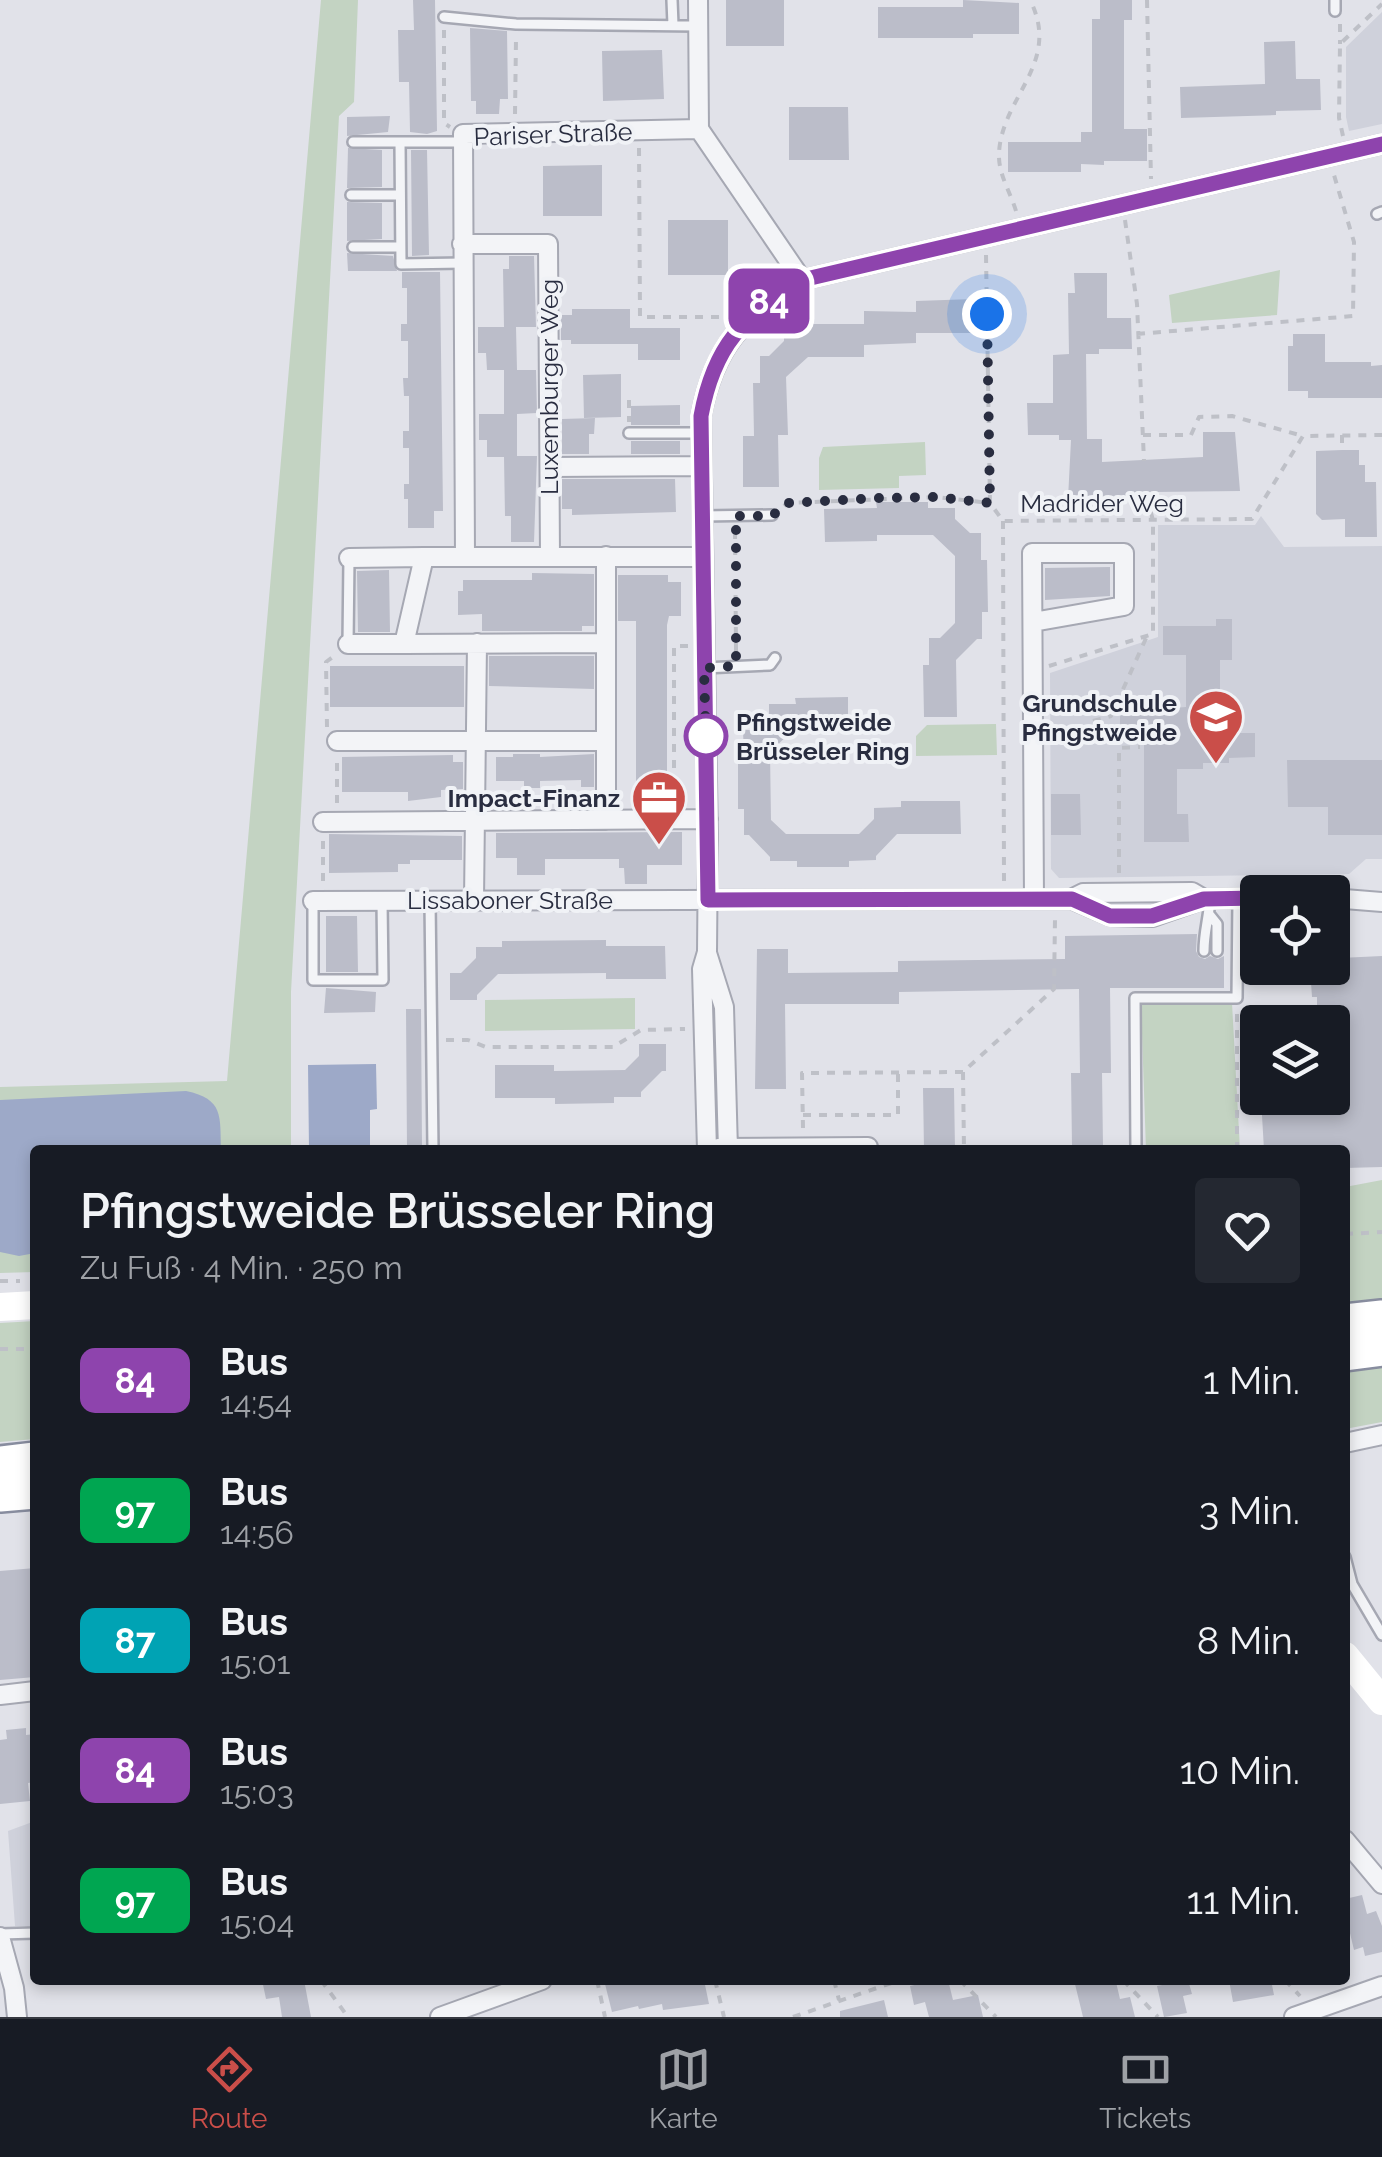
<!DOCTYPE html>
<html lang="de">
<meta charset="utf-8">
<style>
body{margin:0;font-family:Raleway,sans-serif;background:#242831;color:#f1f3f6;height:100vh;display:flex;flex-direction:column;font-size:38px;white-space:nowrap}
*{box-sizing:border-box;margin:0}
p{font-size:32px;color:#9ea1a6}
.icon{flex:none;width:55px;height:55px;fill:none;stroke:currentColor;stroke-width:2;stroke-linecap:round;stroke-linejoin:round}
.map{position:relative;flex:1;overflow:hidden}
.details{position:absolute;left:30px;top:1145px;width:1320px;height:840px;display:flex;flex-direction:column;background:#171b24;border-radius:10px;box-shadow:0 5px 15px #0003}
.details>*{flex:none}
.badge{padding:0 20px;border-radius:15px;font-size:35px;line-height:65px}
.tools{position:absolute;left:1240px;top:875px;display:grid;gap:20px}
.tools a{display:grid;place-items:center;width:110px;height:110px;border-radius:10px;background:#171b24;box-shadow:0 5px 15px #0003;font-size:50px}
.you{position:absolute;width:50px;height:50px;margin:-25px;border:8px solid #fff;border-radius:50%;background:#1a73e8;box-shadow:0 0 0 15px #1a73e833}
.map>.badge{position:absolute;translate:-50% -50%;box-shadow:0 0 0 5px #fff}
.round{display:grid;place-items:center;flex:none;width:105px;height:105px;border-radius:10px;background:#242831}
.headline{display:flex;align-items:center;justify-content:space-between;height:170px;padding:0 50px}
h1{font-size:48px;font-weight:600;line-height:75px}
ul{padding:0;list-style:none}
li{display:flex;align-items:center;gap:30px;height:130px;padding:0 50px}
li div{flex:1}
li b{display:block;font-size:38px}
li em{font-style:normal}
li .badge{min-width:110px;font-weight:700;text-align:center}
.menu{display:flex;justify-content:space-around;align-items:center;height:140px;border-top:2px solid #363941;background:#171b24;font-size:28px;color:#9ea1a6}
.menu a{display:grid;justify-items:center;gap:5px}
.menu .active{color:#ca4e49}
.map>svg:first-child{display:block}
.built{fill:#cfd1db}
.green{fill:#c3d3c2}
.water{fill:#9da9c8}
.building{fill:#bbbdc9}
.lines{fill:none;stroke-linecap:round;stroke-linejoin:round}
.lane-casing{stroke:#a6a8b3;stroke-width:14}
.street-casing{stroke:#a6a8b3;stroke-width:22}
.highway-casing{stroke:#888d9f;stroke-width:40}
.path{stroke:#bec0c7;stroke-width:4;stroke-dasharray:8 8;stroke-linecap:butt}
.lane{stroke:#f3f4f7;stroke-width:9}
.street{stroke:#f3f4f7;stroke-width:18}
.secondary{stroke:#fff;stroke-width:28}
.highway{stroke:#fff;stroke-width:35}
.line-casing{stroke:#fff;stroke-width:22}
.line{stroke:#8e44ad;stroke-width:15}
.walk{stroke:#292d40;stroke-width:10;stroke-dasharray:0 18}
.stop-dot{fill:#fff;stroke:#8e44ad;stroke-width:5}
.labels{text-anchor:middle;stroke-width:8;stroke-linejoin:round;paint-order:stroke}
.street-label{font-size:25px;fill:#292d40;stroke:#f0f2f6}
.poi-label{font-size:25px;font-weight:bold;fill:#292d40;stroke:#f0f2f6;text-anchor:end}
.stop-label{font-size:25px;font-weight:bold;fill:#292d40;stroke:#f0f2f6;text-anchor:start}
</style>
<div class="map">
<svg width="1382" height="2017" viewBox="0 0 1382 2017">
<rect width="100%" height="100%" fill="#e1e2e9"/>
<path class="built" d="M1382,12V124L1349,131L1346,117V47Z
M1261,516L1284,547L1382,546V859H1366L1349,874L1059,878L1051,869L1050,673L1158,637V525H1255Z
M35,1821V1926H15L8,1831Z"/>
<path class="green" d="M321,0H358L354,102L339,116L291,992V1150H35V1272L0,1273V1087L227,1081Z
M1280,270L1277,315L1172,323L1169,295Z
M925,442L926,475L899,476V488L819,490V458L823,447Z
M996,724L997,755L916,756V736L927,725Z
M635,998V1029L485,1031V1000Z
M1232,1003L1240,1150H1146L1141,1004Z
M1382,1180V1302L1345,1307V1187Z
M35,1321V1439L0,1442V1323Z
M1382,1366V1422L1345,1429V1370Z"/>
<path class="water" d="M376,1064L377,1109L370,1110V1150H309L308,1065Z
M186,1091C224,1099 220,1116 221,1150H35V1253L19,1256L0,1252V1100Z"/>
<path class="building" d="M413,0H435L437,131L427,134L410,132L409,82H399L398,30H414Z
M726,0H784V46H726Z
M963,0L1019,3V34H973V38H878V7H963Z
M1100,0H1132V20H1124V129H1147V161H1104V165L1081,164V172H1008V142H1081V132H1092V19H1100Z
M470,28L507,31L508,99H500L499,114H476V101H471Z
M1295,41L1296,79H1320L1321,110L1276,111V115L1181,118L1180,87L1265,84L1264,42Z
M662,50L664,99L603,101L602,51Z
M789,107H848L849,160H789Z
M390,116L388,132L347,136V117Z
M348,148L382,150V187L347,188Z
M411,150H427L429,255L412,256Z
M602,165V216H543V166Z
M347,202L382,203V239L347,241Z
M668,220H728V275H668Z
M347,253L393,256L397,271H348Z
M509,256H534L536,327H516L517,370H487L486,353H478V327H504L503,269H509Z
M402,272H440L443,511H434V528H408V499H404V484H409V448H403V431H409V396H404L403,378H408V341H401V324H407V288H402Z
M1074,273H1107V318H1131L1132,349H1099V354H1086L1087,439H1102V462L1203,457V432H1235L1240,491L1154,492L1126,493V498L1068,499L1071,440H1059V435H1028L1027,403H1053V355L1069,354L1068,293H1075Z
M974,299V333H916V343L864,345V357H808L786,377L788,435H778L779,487H743V436H754L753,383H760V356H769L784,341V330H811V324H864V311L916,312V301Z
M572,309H630V328H680V360H638V344H571V340H561V315H572Z
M1293,334H1325V362H1371V366L1382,365V398H1308V391H1288V346H1293Z
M504,370H536L537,413L517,414V456H537L534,542H511V516H505L504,457H487V440H479V414H504Z
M621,374V417L584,418L583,375Z
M680,405V425H631V406Z
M595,418L594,434H589V454H562V419Z
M631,441H680V454H631Z
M1342,450H1359V465H1365V482H1376L1377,537H1345V519L1322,520L1316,514V451Z
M562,479H675L676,512L572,515V509H562Z
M876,502H928V508H955V519L970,533H981V560H987L988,612H982V639H977L956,660L957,717H924L923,665H929V638H940L955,623V556L933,535H877V541L825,542L824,509L877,508Z
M1110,567V596L1045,600V568Z
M389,570L390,632H358L357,571Z
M532,573L594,574V626H582V631H482V614L458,615V591H463V580H532Z
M618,575H668V582H681V616H669L667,625V787H636V621H618Z
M1216,619H1232V660H1220V733H1255V757L1229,758V763H1203V769H1177V814H1188L1189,842H1144V741L1120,742V712H1175L1174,708L1186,707V655H1163V626H1216Z
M489,656H594V689L489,686Z
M330,666H464V707H330Z
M848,697V731H792L770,752L771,820L786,834H859L874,819V808L901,807V801H960L961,834H897L876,856V860L849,861V867H797V861H770V857L749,835H744V809H738V757H744L743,730H754L769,715V704H796L795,698Z
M513,754H540V757L594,754V787H581V780L540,781V788H524V781H496V757H513Z
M453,755V762H463V789L441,790V797L408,801V792H342V757Z
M1287,760H1382V835H1328V807H1288Z
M1051,794H1080L1081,835H1051Z
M682,832V865H647V884H625L624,868H619V859H545V875H517V858H496V833Z
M329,834L462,836V860H410V864H398V872L329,873Z
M326,916H357L358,972H326Z
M1197,934L1196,951L1199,957L1205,959L1210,956L1218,959L1224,956V988H1110L1111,1073H1102L1103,1147H1072L1071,1073H1080L1079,989L899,992V1004H785L786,1089H755L757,949H788V973L898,972V961L1065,959V936Z
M606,940V946H665L666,979H606V973L498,974L477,995V1000H450V973H461L476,958V947H502V941Z
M1382,956V1167L1345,1168V1150H1264L1261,1098H1332V1009H1317V997H1312L1310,968H1332V962H1340V958Z
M326,988L376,992L375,1012L324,1013Z
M406,1009H421L422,1150H407Z
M639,1044H666V1071H662L641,1092V1097H614V1103L555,1104V1098H495V1065H554V1071L625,1070L639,1056Z
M923,1088H954L955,1150H924Z
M35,1568V1677L0,1680V1571Z
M26,1728V1735L35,1734V1782L28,1783L30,1801L0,1804V1740L7,1739L6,1730Z
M1362,1895L1367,1914L1376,1911L1382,1926V1952L1365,1956L1363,1947L1354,1950L1349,1929L1345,1930V1899Z
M262,1980H304L311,2017H282L279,1997L266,1999Z
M604,1980H704L709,2004L663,2010L662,2004L639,2009L638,2006L612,2012Z
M936,1980H948L953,2000L978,1995L983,2017H929L925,2002L914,2005L910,1986Z
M1074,1980H1107L1108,1984L1116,1982L1120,1999L1130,1997L1135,2017H1083Z
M1188,1980L1192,1994L1183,1996L1187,2013L1164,2017L1157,1986Z
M1229,1980H1271L1274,1995L1233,2002Z
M884,2000L888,2017H840V2011Z"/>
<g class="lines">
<g class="lane-casing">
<path id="lane" d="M672,0L673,25
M1335,0V11
M444,17L516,24L698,26
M353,142H463
M400,142L401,264L463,263
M351,195H400
M1377,214L1382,212
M353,247H400
M629,433H701
M703,516L772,515
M348,644L349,558
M704,668L770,665L775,658
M313,901V980H383L382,901
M430,901L433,1150
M1209,914L1217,924V951
M1204,951C1204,932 1209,917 1210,899
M1136,1150L1135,998H1237L1238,899
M1345,1557L1352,1584L1382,1635
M0,1934L35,1933"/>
</g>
<g class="street-casing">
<path id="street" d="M698,0L699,129
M462,244H548L550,556
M550,467L700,466
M465,556L463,134L699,129L802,280
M606,556V820
M424,557H703
M1033,622L1124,606V553H1032L1034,899
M348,644H404L424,557L349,558
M404,644L605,643
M337,741H605
M323,822L708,819
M1332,898L1382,902
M1071,899L1083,893L1192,892L1204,899
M474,900L477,643
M313,901L1071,899L1110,916L1153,917L1204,899L1258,898
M707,953L724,1007L728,1150
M718,1148L868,1147V1150
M707,1150L702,969L707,952L708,841L701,416C714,346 743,317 802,280L1382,144
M1345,1443L1382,1435
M0,1695L35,1691
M1345,1840L1382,1884
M0,1937L14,1988L17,2017
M440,2017L542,1980
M1294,2017L1382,1986"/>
</g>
<g class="highway-casing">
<path id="highway" d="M1345,1322L1382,1318
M1345,1353L1382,1348
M0,1464L35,1460
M0,1494L35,1491"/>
</g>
<path class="path" d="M1147,0L1151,179
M1340,24V44
M444,30V123L450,127
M515,114L516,39
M1343,136L1339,118L1340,44L1382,4
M639,148L640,317H721L724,321
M1016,211C1010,191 998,174 999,153C1002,96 1062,63 1030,0
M1125,220L1137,304L1144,461
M986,255L990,503L1003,521L1252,519L1303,436L1382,435
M1137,334L1353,316L1354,242L1334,175
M629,400V422
M1143,435H1191L1199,417L1232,416L1303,436
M1342,435V450
M784,506L787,503L936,497L990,503
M1003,521L1004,881
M735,531L736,651
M1049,666L1153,634V520L1145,493
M1093,721L1111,716L1147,636
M327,727L326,662L334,656
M674,800V646H690
M337,803V757
M323,841V882
M1119,873V748L1140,747
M446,1040H468L486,1047H613L641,1030L685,1029
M963,1072L964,1150
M803,1115H898V1072
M803,1128L802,1073L963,1072L1054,989L1055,919
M1237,1150V1012
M1345,1234L1382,1232
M0,1281H20
M0,1349H35
M321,1980L348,2017
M597,1980L605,2017
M715,1980L724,2017
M834,1980L839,2000
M960,1980L996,2017
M1123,1980L1158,2017
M1285,1980L1300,1996
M793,2017L900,1980"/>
<use href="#lane" class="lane"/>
<use href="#street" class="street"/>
<path class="secondary" d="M0,1307L35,1305
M1345,1656L1382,1701"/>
<use href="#highway" class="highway"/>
</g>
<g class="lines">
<g class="line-casing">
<path id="line" d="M1258,898L1204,899L1152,916H1110L1072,899L708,900L701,416C714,345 743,317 802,280L1382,144"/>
</g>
<use href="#line" class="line"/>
<path class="walk" d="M706,736V744L704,668L736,666V516H772L787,503L880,498L936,497L990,503L987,314"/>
</g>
<defs>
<g id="school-pin" transform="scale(2.875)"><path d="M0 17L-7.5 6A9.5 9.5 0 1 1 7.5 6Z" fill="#ca4e49" stroke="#f0f2f6"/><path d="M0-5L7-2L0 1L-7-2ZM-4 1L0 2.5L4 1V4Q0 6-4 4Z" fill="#fff"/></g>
<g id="office-pin" transform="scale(2.875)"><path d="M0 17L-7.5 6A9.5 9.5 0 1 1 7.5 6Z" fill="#ca4e49" stroke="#f0f2f6"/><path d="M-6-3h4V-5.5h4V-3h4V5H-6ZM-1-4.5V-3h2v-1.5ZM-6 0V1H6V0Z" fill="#fff"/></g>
</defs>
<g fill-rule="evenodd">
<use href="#school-pin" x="1216" y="717"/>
<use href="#office-pin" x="659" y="798"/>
</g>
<circle class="stop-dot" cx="706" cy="736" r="20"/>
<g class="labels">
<g class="street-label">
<text transform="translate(553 134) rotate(-2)" y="9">Pariser Straße</text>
<text transform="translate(549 387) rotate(-90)" y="9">Luxemburger Weg</text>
<text x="1102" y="512">Madrider Weg</text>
<text x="510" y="909">Lissaboner Straße</text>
</g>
<g class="poi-label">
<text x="1177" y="712">Grundschule<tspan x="1177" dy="29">Pfingstweide</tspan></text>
<text x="620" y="807">Impact-Finanz</text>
</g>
<g class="stop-label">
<text x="736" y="731">Pfingstweide<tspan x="736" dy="29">Brüsseler Ring</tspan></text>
</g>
</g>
</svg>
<div class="tools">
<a><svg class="icon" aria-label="locate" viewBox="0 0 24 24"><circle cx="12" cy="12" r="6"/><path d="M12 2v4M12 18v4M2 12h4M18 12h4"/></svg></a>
<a><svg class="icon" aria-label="layers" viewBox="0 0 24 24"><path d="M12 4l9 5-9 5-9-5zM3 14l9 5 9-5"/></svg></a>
</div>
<div class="you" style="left:987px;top:314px"></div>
<b class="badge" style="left:769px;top:301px;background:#8e44ad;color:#fff">84</b>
<section class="details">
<div class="headline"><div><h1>Pfingstweide Brüsseler Ring</h1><p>Zu Fuß · 4 Min. · 250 m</p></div><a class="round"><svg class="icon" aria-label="heart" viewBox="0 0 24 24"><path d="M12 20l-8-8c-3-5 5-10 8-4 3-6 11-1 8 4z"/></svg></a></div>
<ul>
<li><span class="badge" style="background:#8e44ad;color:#fff">84</span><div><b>Bus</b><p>14:54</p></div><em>1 Min.</em></li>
<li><span class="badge" style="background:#00a651;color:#fff">97</span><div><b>Bus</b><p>14:56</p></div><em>3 Min.</em></li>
<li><span class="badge" style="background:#00a3b4;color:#fff">87</span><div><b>Bus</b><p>15:01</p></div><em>8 Min.</em></li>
<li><span class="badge" style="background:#8e44ad;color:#fff">84</span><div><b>Bus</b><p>15:03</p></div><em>10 Min.</em></li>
<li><span class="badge" style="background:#00a651;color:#fff">97</span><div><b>Bus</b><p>15:04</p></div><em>11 Min.</em></li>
</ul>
</section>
</div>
<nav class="menu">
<a class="active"><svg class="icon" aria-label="directions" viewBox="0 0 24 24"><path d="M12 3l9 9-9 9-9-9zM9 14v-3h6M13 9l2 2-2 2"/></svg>Route</a>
<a><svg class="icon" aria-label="map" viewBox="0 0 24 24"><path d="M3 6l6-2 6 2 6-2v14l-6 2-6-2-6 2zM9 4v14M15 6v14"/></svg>Karte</a>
<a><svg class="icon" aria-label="tickets" viewBox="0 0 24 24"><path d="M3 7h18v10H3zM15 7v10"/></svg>Tickets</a>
</nav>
